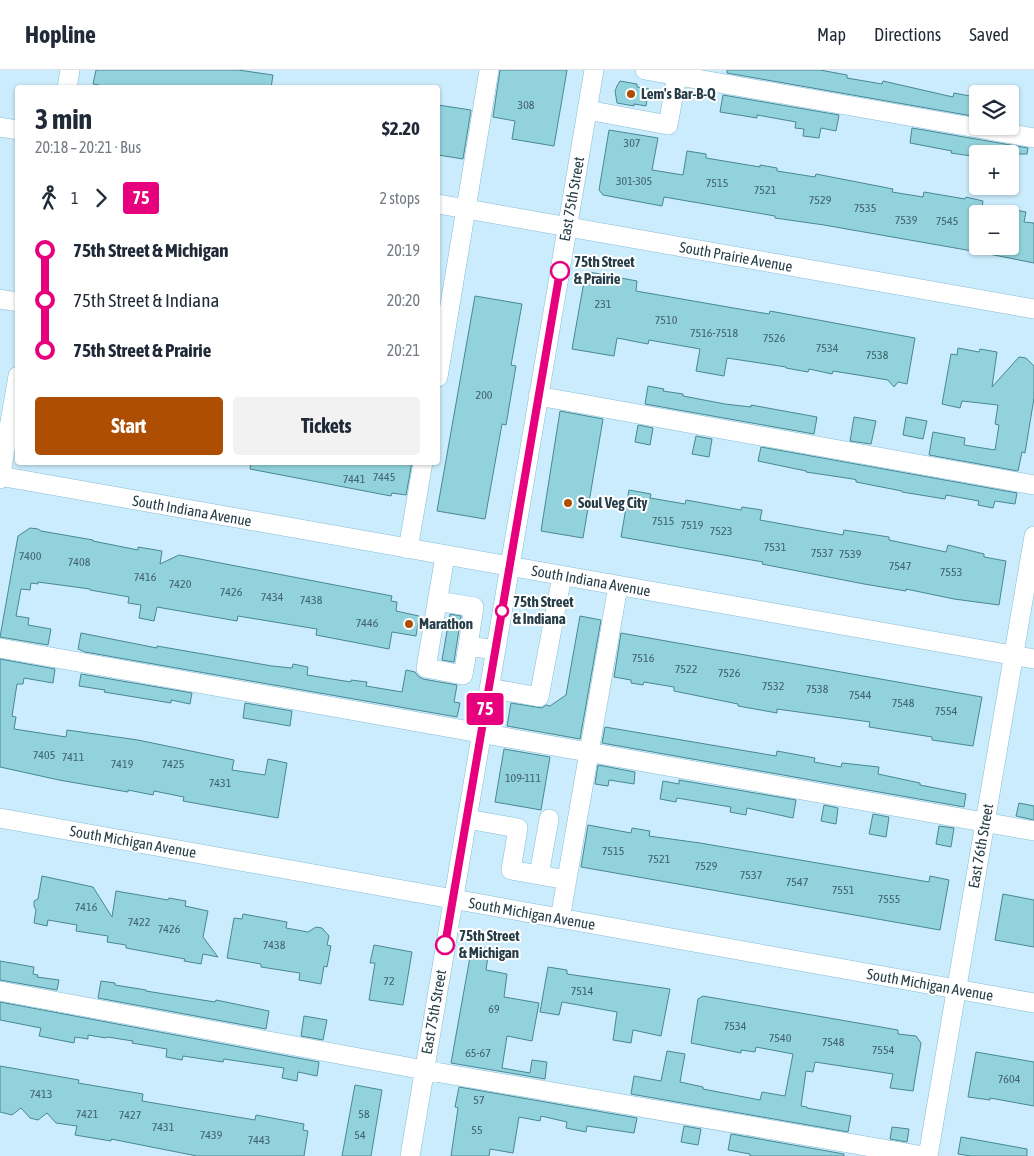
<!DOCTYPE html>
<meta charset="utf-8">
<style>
body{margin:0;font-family:"Asap Condensed",sans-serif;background:#f2f2f3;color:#1f2937;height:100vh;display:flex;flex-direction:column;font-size:19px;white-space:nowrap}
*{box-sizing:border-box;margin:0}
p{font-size:16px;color:#747a83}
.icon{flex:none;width:28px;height:28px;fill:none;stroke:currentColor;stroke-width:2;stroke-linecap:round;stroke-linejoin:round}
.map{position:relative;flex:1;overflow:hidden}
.side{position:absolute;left:15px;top:15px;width:425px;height:380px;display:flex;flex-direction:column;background:#fff;border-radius:5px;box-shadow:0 1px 4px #0004}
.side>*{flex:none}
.badge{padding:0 10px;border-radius:4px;font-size:18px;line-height:32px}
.controls{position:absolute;left:969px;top:15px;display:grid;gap:10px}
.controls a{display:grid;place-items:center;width:50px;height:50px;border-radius:5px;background:#fff;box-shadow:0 1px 4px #0004;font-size:25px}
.map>.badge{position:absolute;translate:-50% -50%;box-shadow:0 0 0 2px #fff}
.legs{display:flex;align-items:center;gap:8px;height:55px;padding:0 20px;font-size:16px}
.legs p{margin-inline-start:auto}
.headline{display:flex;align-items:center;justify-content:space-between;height:85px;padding:0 20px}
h1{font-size:28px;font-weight:700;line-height:38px}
.button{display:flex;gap:10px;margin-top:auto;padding:10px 20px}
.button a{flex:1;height:58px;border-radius:5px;background:#ae4e02;color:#fff;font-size:20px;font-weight:700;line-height:58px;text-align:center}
.button a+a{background:#f2f2f3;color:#1f2937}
ul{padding:0 20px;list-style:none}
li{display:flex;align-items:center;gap:18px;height:50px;font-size:19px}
li i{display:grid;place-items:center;width:8px;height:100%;margin:0 6px;background:currentColor}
li i::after{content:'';width:12px;height:12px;margin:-6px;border:4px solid;border-radius:50%;background:#fff}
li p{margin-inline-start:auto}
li:first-child i{background:linear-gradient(#0000 50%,currentColor 0)}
li:last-child i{background:linear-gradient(currentColor 50%,#0000 0)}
header{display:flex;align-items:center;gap:30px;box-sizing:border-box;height:70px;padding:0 25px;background:#fff;border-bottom:1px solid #e0e1e3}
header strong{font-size:24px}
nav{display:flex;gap:28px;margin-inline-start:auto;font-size:18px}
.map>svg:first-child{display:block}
.building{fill:#91d2dc;stroke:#488892}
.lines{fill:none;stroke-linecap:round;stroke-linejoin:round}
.minor-casing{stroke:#86bdd6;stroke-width:20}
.minor{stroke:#fff;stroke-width:19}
.line-1-casing{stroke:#fff;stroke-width:11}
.line-1{stroke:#e6007e;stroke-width:8}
.poi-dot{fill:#ae4e02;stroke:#fff;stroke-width:2}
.stop-1-dot{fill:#fff;stroke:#e6007e;stroke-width:2.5}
.labels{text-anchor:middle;stroke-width:4;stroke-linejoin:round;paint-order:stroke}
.number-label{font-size:12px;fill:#42636d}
.poi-label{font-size:15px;font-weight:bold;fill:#273e48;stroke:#fff;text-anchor:start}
.street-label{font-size:15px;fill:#273e48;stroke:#fff}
.stop-label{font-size:15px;font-weight:bold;fill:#273e48;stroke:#fff;text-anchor:start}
</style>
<header>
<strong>Hopline</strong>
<nav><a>Map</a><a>Directions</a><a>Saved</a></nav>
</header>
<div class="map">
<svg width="1034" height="1086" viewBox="0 0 1034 1086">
<rect width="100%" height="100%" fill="#cbecfc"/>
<path class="building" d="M96,0H238L273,5L271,18H98L99,15L93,14Z
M500,0H567L554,76L512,69L515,51L493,47Z
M727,0H820L847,5V8L882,14L883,11L953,27L954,23L970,26V31L978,32V47L727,3Z
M620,11L637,14V17L649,19L646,36L634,34V36L617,33L615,21L617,16Z
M723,25L839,45L836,61L821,58L819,68L803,66L804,59L795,58L796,52L757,45V48L720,42Z
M438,35L471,40L463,89L438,85Z
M912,58L1028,78L1027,84H978V87L951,83L952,81L910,73Z
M609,60L658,68L652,100L683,105L687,81L706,84V88L760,97V95L777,98V101L815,107L816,104L893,119L892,122L923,127L924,122L965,129L966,127L983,131L981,144H978V182L824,155L775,148V146L664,127L662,136L603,125L599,120Z
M1010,139L1026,142L1024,152L1034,153V193L984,183V176H1010Z
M589,202L637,211L636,221L745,240L769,244L770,241L915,268L907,314L898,312L894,317L888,310L858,305L833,301L832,304L809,299L808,302L786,298V297L727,288L724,306L696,301L700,279L649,270L648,274L617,268L614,286L572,279L585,206Z
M475,226L522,234L511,295L516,296L506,355L502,354L485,449L437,441Z
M958,278L979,282L980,279L997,282L992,317L1019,287L1026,288L1034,296V328L1025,383L1022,382L1018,401L929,385L933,362L965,368L964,375L995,380L999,355L995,354L998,335L962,331L960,338L942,334L951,284L957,285Z
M648,316L664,319L663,321L683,324V326L725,334L751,337V335L817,347L814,364L645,334Z
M560,341L603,349L583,468L541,461Z
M854,347L876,351L871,374L850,371Z
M906,347L927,351L923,369L903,365Z
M638,355L653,358L650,375L635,372Z
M696,366L712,369L709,387L692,384Z
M761,377L1017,423L1015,434L995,431L993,438L978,435L979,431L946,425L945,429L902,422V421L856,412V410L853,409L806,402V401L758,391Z
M251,392H412L406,425L392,423L391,426L250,399Z
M629,420L651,424L650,428L685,434L686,430L741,440L742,437L762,440L760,450L843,465L844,460L889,467V470L946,482L948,475L984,484V487L1006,491L999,535L954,529L906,519V521L864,514L762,494L763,492L621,467Z
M30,458L38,459L41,461L93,470V471L138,480V477L162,481L160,494L179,485L392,526L391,531L397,532L396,541L419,546L416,566L392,562L389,579L316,565L317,559L238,546L237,551L157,537L154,551L139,548L141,535L128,533L129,527L90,520V519L38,512V514L31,513L30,520L21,519L16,546L29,548L28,555L51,559L48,575L0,567L18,466Z
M450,544L461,546L454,592L442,590Z
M580,546L601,550L580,669L507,656L511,633L542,638L546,635L550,636L566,625Z
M81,563L157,578V576L272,596L292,598L293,594L308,597L307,605L351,612V610L367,612L366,616L402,622L406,600L415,602L418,606L423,609L457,615L454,632L460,633L457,647L85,582L78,579Z
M621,563L982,627L973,676L932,670V667L869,657L870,652L777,639V643L738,636V634L674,621V617L644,612L643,615L631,613V610L614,607Z
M0,589L55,599L53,613L24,608L23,614H17L12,646L16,647L14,659L66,667L67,660L138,670L234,690L232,700L265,705L268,689L287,693L278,748L183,731L184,727L154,721L153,725L128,720V722L59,710L0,697Z
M81,604L192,623L190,634L171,630V633L104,622L105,620L79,616Z
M245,633L292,641L290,656L243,648Z
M605,657L776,686L777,681L815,688L814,692L841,697L842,693L879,697L878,704L920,713V715L966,724L964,737L602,673Z
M504,679L550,687L541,740L495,732Z
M598,695L635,702L634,714L609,710L608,716L595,714Z
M679,710L796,730L793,748L747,738L746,745L730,742L731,737L677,728L676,732L660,729L663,711L679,714Z
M1019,733L1034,736V750L1016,746Z
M824,735L838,738L836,754L821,751Z
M873,744L889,747L886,767L869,764Z
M588,755L631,763L632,758L650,761L649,766L700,773L929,812L930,806L949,810L940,860L581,797Z
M939,756L954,758L951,777L936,774Z
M42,806L93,817L112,847L116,821L168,830L169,828L186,831L185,836L208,841L203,867L218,887L203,884L201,894L184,891L185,889L126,878V875L107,872L108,866L76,861L77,855L48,850L47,856L34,853L36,840L34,836V831L38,829Z
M1003,824L1034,830V877L995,870Z
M243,844L287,852L286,858L308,862L316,857L322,858L329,866L327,875L331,876L327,897L324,896L321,914L299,910L300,903L261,897V894L227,888L234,848L242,849Z
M374,875L412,882L403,935L369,930L375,893H370Z
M472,876L489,879L486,900L507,904L504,927L539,933L532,971L507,966L502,998L530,1003L532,990L547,992L545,1009L451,993Z
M0,891L34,897L33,904L38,905L37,907L59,910L57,920L0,910Z
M548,897L567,900V904L670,919L661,966L633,960L631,973L613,970L617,942L562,932L559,945L540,942Z
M101,911L115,913V915L146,920V921L215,932L216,930L269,941L266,959L98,928Z
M703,926L898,960V964L916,966L921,973L913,1021L890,1018L893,1004L815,992L813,1002L806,1001L801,1036L807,1037V1038L851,1046L848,1062L631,1024L634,1006L661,1011L667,981L685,984L680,1012L703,1017V1019L760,1030L762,1022L785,1026L793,984L756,977L755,982L741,980V983L691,973L698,929Z
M0,932L319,992L317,1006L298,1002L297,1011L282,1008L284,998L224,989L223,992L183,986L182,990L166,987L167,979L132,973L133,971L107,967L106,968L88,965V969L75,967L74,973L39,966L41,958L0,950Z
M304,946L327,950L323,970L301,966Z
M976,982L1034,992V1036L990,1028V1030L968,1027Z
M0,996L79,1010L78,1013L143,1024L142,1031L255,1050L256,1045L304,1054L303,1060L308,1061L304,1086H197L111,1069V1071L75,1065L77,1056L56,1053L47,1043L38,1050L30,1048L21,1038L12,1045L0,1042Z
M355,1015L382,1020L371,1086H342Z
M459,1017L637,1048L634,1063L587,1056L586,1062L566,1058L567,1052L541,1046L540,1051L519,1047L513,1083L490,1079L489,1086H451L458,1038L455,1037Z
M684,1056L701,1059L698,1075L681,1072Z
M892,1057L909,1059L907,1072L890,1069Z
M731,1064L844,1084V1086H750V1084L728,1080Z
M961,1067L1027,1079V1086H971L958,1084Z"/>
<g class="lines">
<g class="minor-casing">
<path id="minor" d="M645,0L1034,68
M67,18L70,0
M587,40L668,55L677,6
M0,57L18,60
M438,134L1034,239
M0,229L18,232
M438,307L489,0
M538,326L1034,415
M0,406L1034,589
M0,409L18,306
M408,479L423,392
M445,486L426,598L463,605L468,576L495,580
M437,531L474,537L468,576
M0,578L1034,761
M489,618L539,627L562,506
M0,748L1034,933
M467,749L518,758L511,800L567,810
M539,805L549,749
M560,849L618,516
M0,921L424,1000L924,1086
M410,1086L594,0
M928,1086L1034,466"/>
</g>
<use href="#minor" class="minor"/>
</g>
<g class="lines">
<g class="line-1-casing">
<path id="line-1" d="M445,875L560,201"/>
</g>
<use href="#line-1" class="line-1"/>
</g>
<g class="poi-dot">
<circle cx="631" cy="24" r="5"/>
<circle cx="568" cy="433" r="5"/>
<circle cx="409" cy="554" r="5"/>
</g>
<g class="stop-1-dot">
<circle cx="560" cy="201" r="9"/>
<circle cx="502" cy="541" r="6"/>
<circle cx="445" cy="875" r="9"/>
</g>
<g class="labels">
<g class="number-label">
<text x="526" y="39">308</text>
<text x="632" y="77">307</text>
<text x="634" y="115">301-305</text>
<text x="717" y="117">7515</text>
<text x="765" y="124">7521</text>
<text x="820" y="134">7529</text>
<text x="865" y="142">7535</text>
<text x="906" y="154">7539</text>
<text x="947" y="155">7545</text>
<text x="603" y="238">231</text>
<text x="666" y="254">7510</text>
<text x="714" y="267">7516-7518</text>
<text x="774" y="272">7526</text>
<text x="827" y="282">7534</text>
<text x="877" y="289">7538</text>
<text x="484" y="329">200</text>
<text x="384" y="411">7445</text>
<text x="354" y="413">7441</text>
<text x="663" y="455">7515</text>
<text x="692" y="459">7519</text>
<text x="721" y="465">7523</text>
<text x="775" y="481">7531</text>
<text x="822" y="487">7537</text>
<text x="850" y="488">7539</text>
<text x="30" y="490">7400</text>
<text x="79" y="496">7408</text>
<text x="900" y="500">7547</text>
<text x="951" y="506">7553</text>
<text x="145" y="511">7416</text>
<text x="180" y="518">7420</text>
<text x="231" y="526">7426</text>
<text x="272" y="531">7434</text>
<text x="311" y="534">7438</text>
<text x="367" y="557">7446</text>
<text x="643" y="592">7516</text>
<text x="686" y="603">7522</text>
<text x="729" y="607">7526</text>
<text x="773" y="620">7532</text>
<text x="817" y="623">7538</text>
<text x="860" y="629">7544</text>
<text x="903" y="637">7548</text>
<text x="946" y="645">7554</text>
<text x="44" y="689">7405</text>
<text x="73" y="691">7411</text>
<text x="122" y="698">7419</text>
<text x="173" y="698">7425</text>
<text x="523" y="712">109-111</text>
<text x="220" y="717">7431</text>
<text x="613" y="785">7515</text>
<text x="659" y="793">7521</text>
<text x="706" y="800">7529</text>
<text x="751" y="809">7537</text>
<text x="797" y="816">7547</text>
<text x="843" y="824">7551</text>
<text x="889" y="833">7555</text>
<text x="86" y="841">7416</text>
<text x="139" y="856">7422</text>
<text x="169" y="863">7426</text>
<text x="274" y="879">7438</text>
<text x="389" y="915">72</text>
<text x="582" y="925">7514</text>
<text x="494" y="943">69</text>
<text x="735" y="960">7534</text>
<text x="780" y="972">7540</text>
<text x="833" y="976">7548</text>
<text x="883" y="984">7554</text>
<text x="478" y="987">65-67</text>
<text x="1009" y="1013">7604</text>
<text x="41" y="1028">7413</text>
<text x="479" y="1034">57</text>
<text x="87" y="1048">7421</text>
<text x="364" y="1048">58</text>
<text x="130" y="1049">7427</text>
<text x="163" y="1061">7431</text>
<text x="477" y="1064">55</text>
<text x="211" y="1069">7439</text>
<text x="360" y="1069">54</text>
<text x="259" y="1074">7443</text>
</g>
<g class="poi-label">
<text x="641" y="29">Lem's Bar-B-Q</text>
<text x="578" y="438">Soul Veg City</text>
<text x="419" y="559">Marathon</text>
</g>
<g class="street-label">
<text transform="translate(572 129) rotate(-80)" y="5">East 75th Street</text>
<text transform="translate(736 187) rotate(10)" y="5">South Prairie Avenue</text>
<text transform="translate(192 441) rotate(10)" y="5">South Indiana Avenue</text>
<text transform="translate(591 511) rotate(10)" y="5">South Indiana Avenue</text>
<text transform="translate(133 772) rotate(10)" y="5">South Michigan Avenue</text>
<text transform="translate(981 776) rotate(-80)" y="5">East 76th Street</text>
<text transform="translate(532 844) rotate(10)" y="5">South Michigan Avenue</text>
<text transform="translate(930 915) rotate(10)" y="5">South Michigan Avenue</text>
<text transform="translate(434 942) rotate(-80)" y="5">East 75th Street</text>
</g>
<g class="stop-label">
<text x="574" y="197">75th Street<tspan x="574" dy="17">&amp; Prairie</tspan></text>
<text x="513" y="537">75th Street<tspan x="513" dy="17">&amp; Indiana</tspan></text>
<text x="459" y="871">75th Street<tspan x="459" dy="17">&amp; Michigan</tspan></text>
</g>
</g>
</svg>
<div class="controls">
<a><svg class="icon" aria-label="layers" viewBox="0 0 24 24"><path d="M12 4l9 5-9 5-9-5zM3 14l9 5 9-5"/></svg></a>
<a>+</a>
<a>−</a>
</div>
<b class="badge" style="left:485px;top:639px;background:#e6007e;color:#fff">75</b>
<section class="side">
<div class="headline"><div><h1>3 min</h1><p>20:18 – 20:21 · Bus</p></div><b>$2.20</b></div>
<div class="legs"><svg class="icon" aria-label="walk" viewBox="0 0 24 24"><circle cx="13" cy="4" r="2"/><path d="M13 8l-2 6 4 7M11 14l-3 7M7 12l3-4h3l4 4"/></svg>1<svg class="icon" aria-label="forward" viewBox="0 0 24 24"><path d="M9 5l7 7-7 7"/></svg><b class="badge" style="background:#e6007e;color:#fff">75</b><p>2 stops</p></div>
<ul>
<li><i style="color:#e6007e"></i><b>75th Street &amp; Michigan</b><p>20:19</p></li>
<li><i style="color:#e6007e"></i><span>75th Street &amp; Indiana</span><p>20:20</p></li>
<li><i style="color:#e6007e"></i><b>75th Street &amp; Prairie</b><p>20:21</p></li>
</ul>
<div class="button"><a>Start</a><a>Tickets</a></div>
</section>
</div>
